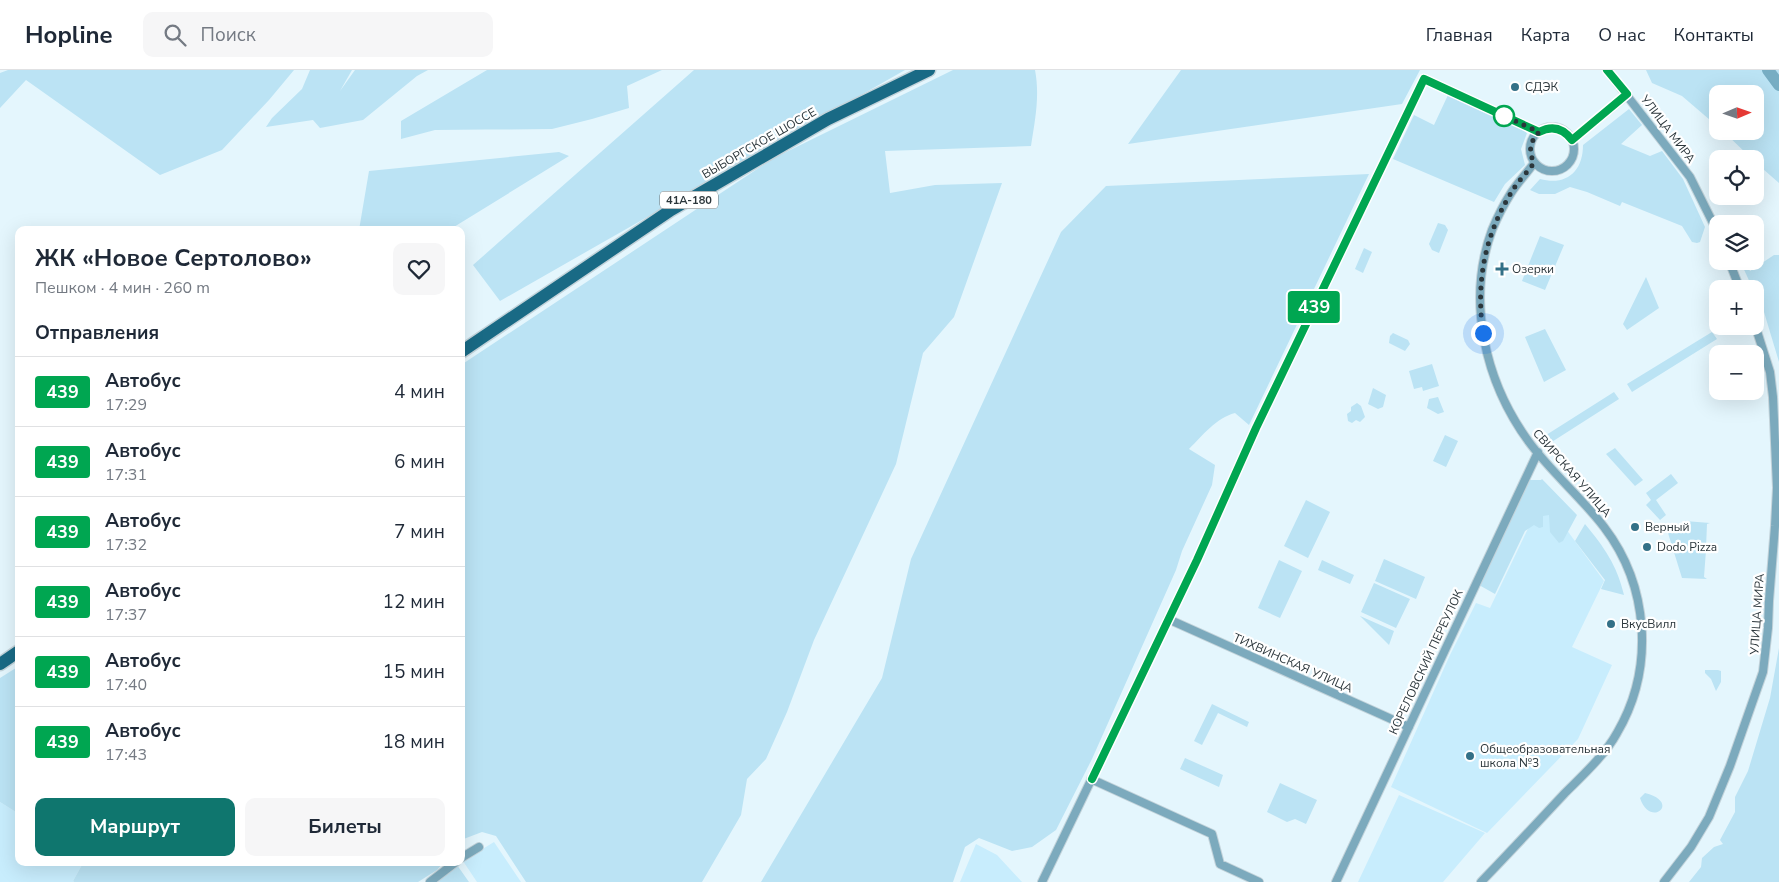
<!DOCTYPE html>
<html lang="ru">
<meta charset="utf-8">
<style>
body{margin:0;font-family:"Nunito Sans",sans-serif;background:#f6f6f7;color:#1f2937;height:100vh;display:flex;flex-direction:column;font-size:19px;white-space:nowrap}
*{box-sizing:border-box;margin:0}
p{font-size:16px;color:#747a83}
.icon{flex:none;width:28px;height:28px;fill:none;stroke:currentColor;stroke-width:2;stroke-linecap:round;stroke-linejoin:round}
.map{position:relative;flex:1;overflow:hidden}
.drawer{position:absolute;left:15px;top:156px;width:450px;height:640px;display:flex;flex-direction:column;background:#fff;border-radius:10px;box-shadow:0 5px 20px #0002}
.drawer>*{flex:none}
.badge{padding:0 10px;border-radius:4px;font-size:18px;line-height:32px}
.needle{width:32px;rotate:88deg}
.buttons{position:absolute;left:1709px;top:15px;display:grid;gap:10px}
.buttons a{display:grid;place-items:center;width:55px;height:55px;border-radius:10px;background:#fff;box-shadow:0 5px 20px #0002;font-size:25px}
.you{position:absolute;width:25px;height:25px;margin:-12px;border:4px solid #fff;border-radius:50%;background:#1a73e8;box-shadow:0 0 0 8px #1a73e833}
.map>.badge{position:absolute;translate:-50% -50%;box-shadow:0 0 0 2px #fff}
h2{padding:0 20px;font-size:19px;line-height:45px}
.round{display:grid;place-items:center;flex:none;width:52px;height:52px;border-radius:10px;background:#f6f6f7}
.head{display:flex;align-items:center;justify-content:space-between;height:85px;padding:0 20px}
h1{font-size:24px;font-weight:700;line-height:38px}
.button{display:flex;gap:10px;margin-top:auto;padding:10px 20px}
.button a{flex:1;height:58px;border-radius:10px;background:#0f766e;color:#fff;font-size:20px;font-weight:700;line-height:58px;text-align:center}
.button a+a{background:#f6f6f7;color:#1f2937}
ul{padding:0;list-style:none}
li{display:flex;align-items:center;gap:15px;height:70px;padding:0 20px;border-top:1px solid #e0e1e3}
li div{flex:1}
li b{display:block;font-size:19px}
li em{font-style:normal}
li .badge{min-width:55px;font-weight:700;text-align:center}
header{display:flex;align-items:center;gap:30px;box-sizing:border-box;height:70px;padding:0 25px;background:#fff;border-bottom:1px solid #e0e1e3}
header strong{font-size:24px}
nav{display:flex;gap:28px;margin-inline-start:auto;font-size:18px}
.search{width:350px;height:45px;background:#f6f6f7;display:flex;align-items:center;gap:12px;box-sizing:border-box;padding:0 18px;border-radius:10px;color:#747a83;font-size:19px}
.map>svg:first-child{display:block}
.built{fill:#c8edfd}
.green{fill:#bbe3f4}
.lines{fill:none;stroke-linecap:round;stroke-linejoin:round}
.river{stroke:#77adc3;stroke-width:12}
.minor-casing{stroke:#c3d3da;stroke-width:10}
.primary-casing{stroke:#c3d3da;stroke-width:15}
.minor{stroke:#7caabd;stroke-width:8}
.primary{stroke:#196a85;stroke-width:12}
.line-casing{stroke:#fff;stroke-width:11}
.line{stroke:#00a651;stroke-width:8}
.walk{stroke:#2b363b;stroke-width:5;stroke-dasharray:0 9}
.poi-dot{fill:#337087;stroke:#fff;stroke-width:2}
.stop-dot{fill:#fff;stroke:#00a651;stroke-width:2.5}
.labels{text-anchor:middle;stroke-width:4.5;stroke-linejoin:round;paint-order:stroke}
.shield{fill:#fff;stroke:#6b7276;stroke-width:1}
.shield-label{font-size:11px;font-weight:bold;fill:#2b363b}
.poi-label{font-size:12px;fill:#2b363b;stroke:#fff;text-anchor:start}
.street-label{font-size:12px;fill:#2b363b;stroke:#fff}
</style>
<header>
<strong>Hopline</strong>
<div class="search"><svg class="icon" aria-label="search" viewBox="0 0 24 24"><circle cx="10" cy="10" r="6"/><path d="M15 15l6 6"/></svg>Поиск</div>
<nav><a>Главная</a><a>Карта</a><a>О нас</a><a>Контакты</a></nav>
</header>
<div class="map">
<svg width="1779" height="812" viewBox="0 0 1779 812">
<rect width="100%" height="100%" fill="#e4f6fd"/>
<path class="built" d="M1553,441L1604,511L1572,577L1612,595L1578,669L1487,763L1391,717L1450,585L1476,533L1490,538L1535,444Z
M1399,725L1485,763L1443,812H1358Z
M0,732L19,744V792L83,793L73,811L74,812H0Z
M494,772L521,812H477L463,791Z
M976,774L997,785L1022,812H960Z"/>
<path class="green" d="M8,0H294L269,30L222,80L160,105L26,10L0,38V3Z
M310,0H352L340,21L355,0H428L417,6L363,50L320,58L313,50L266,57L272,48L302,19Z
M487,0H662L627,16L629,38L592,49L552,59L435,60L401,69V51Z
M694,0H905L500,231L473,195Z
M953,0H1035C1040,26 1035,50 1031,76L885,81L890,123L935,115L1002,113L954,247L923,283L896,394L814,570L787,642L766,689L747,709L741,745L702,812H526L496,766L482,762L461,770V295L774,88Z
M1181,0H1420L1402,34L1128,74Z
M1646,0H1779V113L1755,92V89H1752L1723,61H1755V24H1718L1717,56L1682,26L1652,13Z
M1448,25L1520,58L1527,63L1521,79L1525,95L1505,114L1494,132L1393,89L1414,45L1434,55Z
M1629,39L1642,55L1621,74L1650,86L1662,81L1683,109L1705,157L1700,172L1697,173L1692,172L1682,156L1622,132L1620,136L1587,122L1570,117L1555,124H1539L1530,120L1540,109C1566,116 1583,102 1583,75Z
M559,82L569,86L449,160H359L369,101Z
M1369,104L1249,355L1235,343C1216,348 1203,365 1189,379L1215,395L1212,415L1182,481L1176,500L1092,689L1056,760L1032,777L1012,781L979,768L965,777L953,812H761L882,608L911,489L1061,162L1106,116Z
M1438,153L1445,155L1448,160L1439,183L1432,180L1429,174Z
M1540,166L1564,175L1545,220L1522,211Z
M1364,178L1372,182L1363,203L1355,199Z
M1774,185H1779V292L1764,242L1755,222V219H1753L1740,191H1745L1750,201Z
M1646,207L1659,238L1627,260L1623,254Z
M1545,259L1566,300L1544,312L1525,267Z
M1712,262L1717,269L1632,322L1627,314Z
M1393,263L1408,270L1410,274L1405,281L1389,273L1390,266Z
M1432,294L1439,316L1423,321L1422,317L1414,319L1409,301Z
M1373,318L1386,325L1383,337L1378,339L1368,334Z
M1614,322L1619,329L1547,375L1543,367Z
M1438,327L1444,342L1438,344L1427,338L1429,329Z
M1357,333L1361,336L1365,347L1360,352L1356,350L1352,353L1348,351L1347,344L1351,341V337Z
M1445,365L1458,371L1446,397L1433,391Z
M1615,378L1643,410L1635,416L1606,384Z
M1671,404L1678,413L1656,430L1666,445L1660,450L1646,435L1651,430L1646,423Z
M1542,409L1577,445L1563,471L1559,473L1550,462L1549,445L1543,446V457L1539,458L1534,455L1525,461L1495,524L1479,515L1530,410H1541Z
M1306,430L1330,442L1308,488L1284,476Z
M1685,451L1710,453L1707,454L1706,478L1708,479L1706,480L1704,507L1707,509L1682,508L1668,463Z
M1585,454C1604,477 1617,495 1624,525L1601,519L1605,510L1575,471Z
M1384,489L1425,507L1416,529L1375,511Z
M1279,490L1302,501L1280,548L1258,538Z
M1322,490L1354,505L1350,514L1318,500Z
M1374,513L1410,529L1396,558L1361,542Z
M1360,546L1394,561L1389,575Z
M1779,578V812H1689L1701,797L1702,788L1714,777L1723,774L1720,770L1735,742V727L1748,701L1770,628Z
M19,596V744L0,732V608Z
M1705,600H1718L1721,601V612L1716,621L1711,609L1705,603Z
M1212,634L1249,652L1247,657L1218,643L1202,675L1194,671Z
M1185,688L1223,705L1219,717L1180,699Z
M1280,713L1317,730L1306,754L1295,749L1287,752L1267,742Z
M1645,723C1682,732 1650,759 1640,728Z
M83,793V792L443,793L437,800L418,812H74L73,811Z
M457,795L469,812H434Z"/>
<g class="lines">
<path class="river" d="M1768,0L1779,15"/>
<g class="minor-casing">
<path id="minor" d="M1607,0L1690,107L1718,163
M1530 79a22 22 0 1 1 44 0a22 22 0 1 1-44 0Z
M1572,70L1627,25
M1729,191L1740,219
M1168,549L1409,657
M1091,709L1212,764L1220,794L1259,812
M461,788L479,777
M430,812L456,792
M1042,812L1197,490L1256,358L1424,9L1539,62
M1336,812L1538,382
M1481,812C1509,783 1537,753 1565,723C1583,705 1605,685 1617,663C1655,598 1649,516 1604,457C1581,427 1551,402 1529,372C1485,312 1466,231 1492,160C1497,148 1504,134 1511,123C1518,112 1527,103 1534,93
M1664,812L1691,777L1709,747L1730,696L1763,602L1768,558L1769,531L1775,456L1777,418L1773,327L1770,302L1755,255"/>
</g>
<g class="primary-casing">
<path id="primary" d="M461,282L671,140L828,49L929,0
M0,594L19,581"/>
</g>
<use href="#minor" class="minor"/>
<use href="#primary" class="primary"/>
</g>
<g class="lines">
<g class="line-casing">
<path id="line" d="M1092,709L1197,490L1256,358L1424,9L1539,62C1552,55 1563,58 1572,70L1627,24L1607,0"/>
</g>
<use href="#line" class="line"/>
<path class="walk" d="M1483,263C1476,213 1484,167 1511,123C1517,112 1527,103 1534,93C1528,80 1530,72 1539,62L1504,46"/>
</g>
<g class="poi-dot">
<circle cx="1515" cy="17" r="5"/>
<path d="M1499.5 191.5h5v5h5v5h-5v5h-5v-5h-5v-5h5z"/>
<circle cx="1635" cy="457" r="5"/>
<circle cx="1647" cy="477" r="5"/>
<circle cx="1611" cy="554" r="5"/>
<circle cx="1470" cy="686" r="5"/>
</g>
<circle class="stop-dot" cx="1504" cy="46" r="10"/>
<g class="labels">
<rect class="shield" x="660" y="121.5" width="58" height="17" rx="4"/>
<g class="shield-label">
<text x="689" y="134">41А-180</text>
</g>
<g class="poi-label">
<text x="1525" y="21">СДЭК</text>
<text x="1512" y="203">Озерки</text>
<text x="1645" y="461">Верный</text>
<text x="1657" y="481">Dodo Pizza</text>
<text x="1621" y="558">ВкусВилл</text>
<text x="1480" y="683">Общеобразовательная<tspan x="1480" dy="14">школа №3</tspan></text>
</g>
<g class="street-label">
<text transform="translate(1668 59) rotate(53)" y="4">УЛИЦА МИРА</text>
<text transform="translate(759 73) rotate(-30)" y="4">ВЫБОРГСКОЕ ШОССЕ</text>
<text transform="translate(1572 403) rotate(49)" y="4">СВИРСКАЯ УЛИЦА</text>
<text transform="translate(1757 544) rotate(-86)" y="4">УЛИЦА МИРА</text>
<text transform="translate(1426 592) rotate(-65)" y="4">КОРЕЛОВСКИЙ ПЕРЕУЛОК</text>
<text transform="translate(1293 593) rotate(24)" y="4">ТИХВИНСКАЯ УЛИЦА</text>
</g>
</g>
</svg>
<div class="buttons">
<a><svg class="needle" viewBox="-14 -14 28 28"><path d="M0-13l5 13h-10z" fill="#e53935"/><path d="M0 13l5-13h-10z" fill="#747a83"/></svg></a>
<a><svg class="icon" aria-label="locate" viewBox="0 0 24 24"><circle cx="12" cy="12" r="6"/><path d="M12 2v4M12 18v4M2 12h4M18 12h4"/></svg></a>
<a><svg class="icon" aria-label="layers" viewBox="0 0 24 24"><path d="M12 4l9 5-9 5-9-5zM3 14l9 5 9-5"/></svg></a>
<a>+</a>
<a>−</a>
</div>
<div class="you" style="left:1483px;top:263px"></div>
<b class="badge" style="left:1314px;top:237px;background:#00a651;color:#fff">439</b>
<section class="drawer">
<div class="head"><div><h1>ЖК «Новое Сертолово»</h1><p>Пешком · 4 мин · 260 m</p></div><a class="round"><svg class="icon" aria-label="heart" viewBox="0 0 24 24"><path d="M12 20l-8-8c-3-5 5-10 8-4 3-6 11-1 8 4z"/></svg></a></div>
<h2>Отправления</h2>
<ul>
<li><span class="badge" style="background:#00a651;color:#fff">439</span><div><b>Автобус</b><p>17:29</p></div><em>4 мин</em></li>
<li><span class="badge" style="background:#00a651;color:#fff">439</span><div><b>Автобус</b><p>17:31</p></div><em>6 мин</em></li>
<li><span class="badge" style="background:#00a651;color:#fff">439</span><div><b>Автобус</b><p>17:32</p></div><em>7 мин</em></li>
<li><span class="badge" style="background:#00a651;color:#fff">439</span><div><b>Автобус</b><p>17:37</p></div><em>12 мин</em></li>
<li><span class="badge" style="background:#00a651;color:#fff">439</span><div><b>Автобус</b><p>17:40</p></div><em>15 мин</em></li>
<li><span class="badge" style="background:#00a651;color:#fff">439</span><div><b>Автобус</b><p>17:43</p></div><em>18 мин</em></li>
</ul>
<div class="button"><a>Маршрут</a><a>Билеты</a></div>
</section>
</div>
